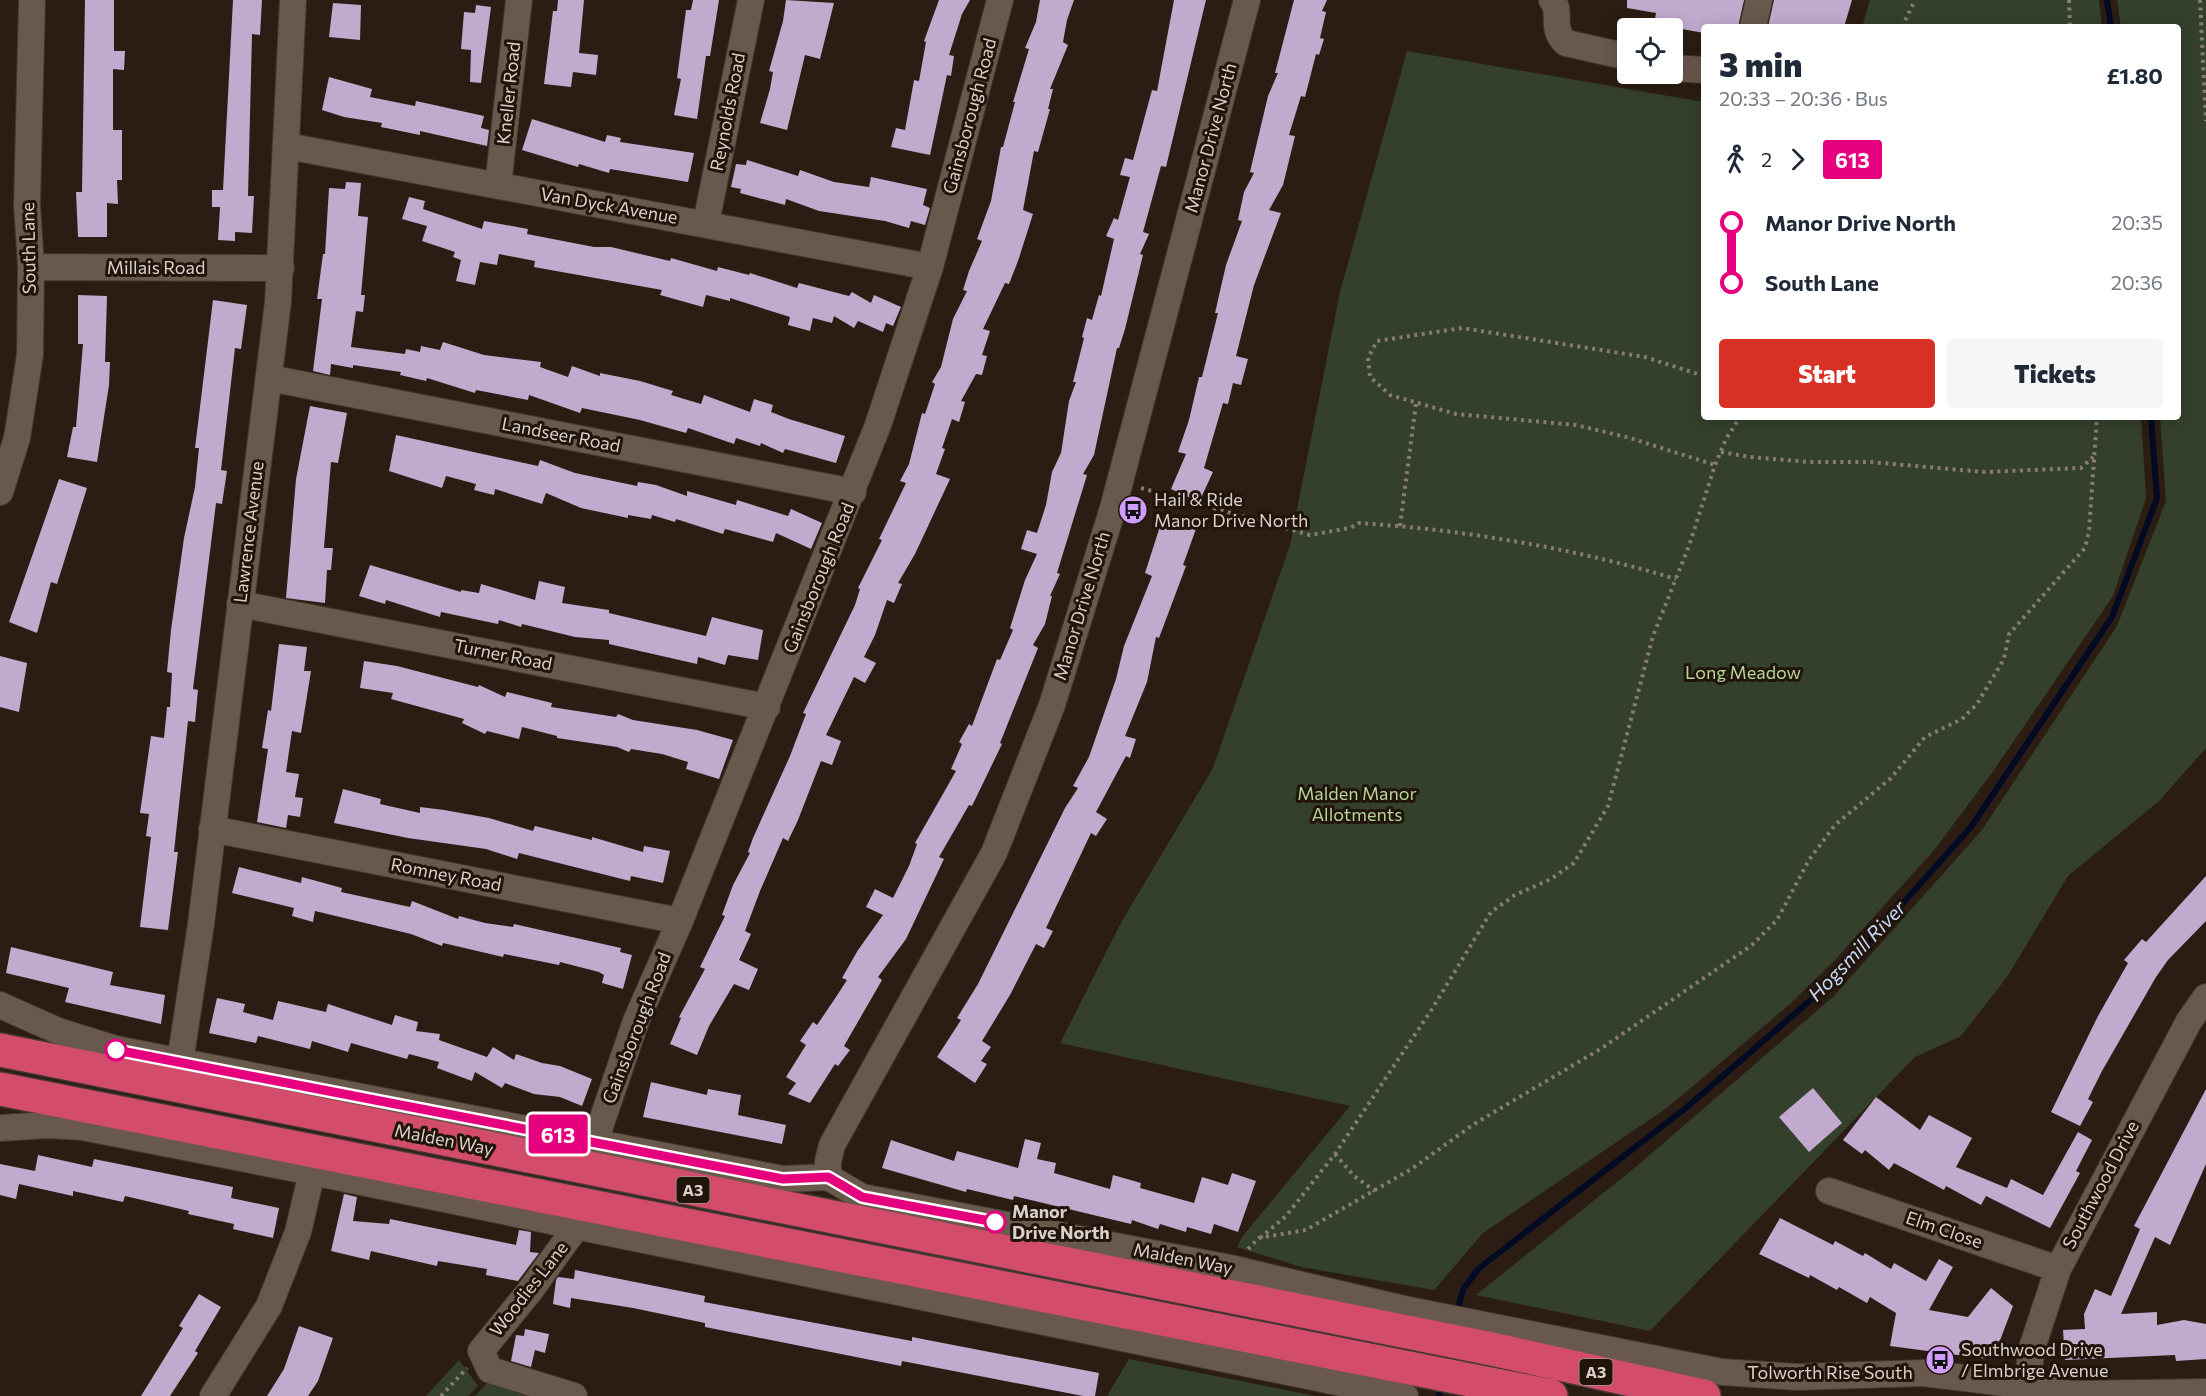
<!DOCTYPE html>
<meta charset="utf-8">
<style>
body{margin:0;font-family:Commissioner,sans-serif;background:#f6f6f7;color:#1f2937;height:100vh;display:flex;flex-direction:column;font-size:22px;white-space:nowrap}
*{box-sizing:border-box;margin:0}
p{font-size:20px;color:#747a83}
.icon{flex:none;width:33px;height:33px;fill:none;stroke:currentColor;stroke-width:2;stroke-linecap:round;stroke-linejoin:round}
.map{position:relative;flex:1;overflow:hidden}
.details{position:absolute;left:1701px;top:24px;width:480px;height:396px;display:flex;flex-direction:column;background:#fff;border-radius:6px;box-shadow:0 3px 15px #0003}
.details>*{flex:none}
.badge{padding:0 12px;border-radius:4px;font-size:21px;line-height:39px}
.buttons{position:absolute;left:1617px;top:18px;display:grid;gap:12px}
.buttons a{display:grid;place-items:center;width:66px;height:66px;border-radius:6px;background:#fff;box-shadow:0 3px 15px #0003;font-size:30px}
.map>.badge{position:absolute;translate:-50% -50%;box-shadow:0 0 0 3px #fff}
.legs{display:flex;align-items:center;gap:9px;height:66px;padding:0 18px;font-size:20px}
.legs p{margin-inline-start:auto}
.headline{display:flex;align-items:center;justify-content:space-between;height:102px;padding:0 18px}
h1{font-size:33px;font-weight:800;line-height:45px}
.button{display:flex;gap:12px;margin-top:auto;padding:12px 18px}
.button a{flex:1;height:69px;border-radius:6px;background:#d93025;color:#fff;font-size:24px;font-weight:800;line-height:69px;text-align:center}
.button a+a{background:#f6f6f7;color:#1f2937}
ul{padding:0 18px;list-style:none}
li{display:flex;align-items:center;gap:21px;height:60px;font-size:22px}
li i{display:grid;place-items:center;width:9px;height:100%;margin:0 8px;background:currentColor}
li i::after{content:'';width:15px;height:15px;margin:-8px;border:4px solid;border-radius:50%;background:#fff}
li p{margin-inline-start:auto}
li:first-child i{background:linear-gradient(#0000 50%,currentColor 0)}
li:last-child i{background:linear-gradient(currentColor 50%,#0000 0)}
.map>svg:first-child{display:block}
.green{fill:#35402c}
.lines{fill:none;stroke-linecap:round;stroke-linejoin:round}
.stream{stroke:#030a24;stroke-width:6}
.building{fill:#c1aace}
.minor-casing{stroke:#433731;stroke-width:28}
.highway-casing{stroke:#433731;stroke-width:36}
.path{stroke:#877b73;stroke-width:4;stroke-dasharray:3 4.5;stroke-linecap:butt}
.minor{stroke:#69584c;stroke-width:26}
.highway{stroke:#d34c6b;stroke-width:33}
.line-1-casing{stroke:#fff;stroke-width:14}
.line-1{stroke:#e6007e;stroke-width:9}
.stop-1-dot{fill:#fff;stroke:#e6007e;stroke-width:3}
.labels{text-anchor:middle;stroke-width:6;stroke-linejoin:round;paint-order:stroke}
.shield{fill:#21140a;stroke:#a29890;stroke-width:1.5}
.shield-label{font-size:16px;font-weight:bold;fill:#dad0c9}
.street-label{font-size:18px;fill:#dad0c9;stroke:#21140a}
.poi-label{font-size:18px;fill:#dad0c9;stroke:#21140a;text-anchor:start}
.park-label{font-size:18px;fill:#b5d59a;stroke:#21140a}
.stop-label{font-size:18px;font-weight:bold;fill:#dad0c9;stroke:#21140a;text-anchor:start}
.water-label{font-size:20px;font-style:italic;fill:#c7d8fb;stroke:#21140a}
</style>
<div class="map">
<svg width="2206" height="1396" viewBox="0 0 2206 1396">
<rect width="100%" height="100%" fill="#2b1d13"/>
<path class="green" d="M1870,0H2099L2102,27H1862Z
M2117,0H2206V748L2159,801L2068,876L2007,977L1961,1036L1915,1057L1650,1331L1476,1295L1637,1166L1834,996L1982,830L2117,626L2166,501L2160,417H2178V27H2121Z
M1407,51L1704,102V417H2141L2146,498L2113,596L1994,770L1935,849L1835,960L1789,1005L1668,1107L1483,1233L1434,1290L1301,1267L1237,1247L1242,1237L1350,1106L1060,1043L1122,921L1213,768L1290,545L1340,292Z
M1129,1359L1316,1396H1107Z
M459,1360L478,1386L468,1396H426Z
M488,1382L530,1396H475Z"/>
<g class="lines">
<path class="stream" d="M2107,0L2111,27
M1457,1313L1463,1290L1478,1269L1687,1107L1836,978L1971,827L2112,617L2157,498L2151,417
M1439,1396L1441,1385"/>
</g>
<path class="building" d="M85,0H114V51H125L124,70L113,69V130H122V180H117L118,204L107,203V237H78L76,192H82Z
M233,0H262L260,35L252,34L248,196H254L252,233L235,232V241L218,240L220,207H212V190H223Z
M558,0H584L579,53L598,55L596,75L573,72L571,87L544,84L553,11H557Z
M693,0H719L710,56H706L697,119L674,115L681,79L677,78L686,10H691Z
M786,0L834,3L820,59L805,55L787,130L760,123L770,89L773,72L769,71L783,21Z
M939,0H970L962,14L949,55L954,56L951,76L947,75L930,155L891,147L896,128L905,130L914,80L919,81L926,42L924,41Z
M1040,0H1074L1067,20L1063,42L1068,45L1050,89H1053L1048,109H1050L1038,152L1034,151L1023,210L1033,214L1018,261L1009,284L1005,283L983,329L990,331L982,355L987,356L982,375L976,374L961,401L965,402L959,422L952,419L942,448L945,449L936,474L950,479L915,554L898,583L902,584L894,603L887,600L875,635L864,657L876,663L865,683L854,677L826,735L841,741L832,765L821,761L798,820L788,841L783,838L760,891L745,931L751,934L739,960L758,969L749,990L734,984L709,1026L697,1055L670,1044L681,1018L679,1017L705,969L700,967L725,916L722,915L733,885L750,853L748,852L753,838L790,756L806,714L803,713L855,605L860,589L858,588L882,540L879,539L906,483L900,481L909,464L922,413L925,414L935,384L932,382L941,367L953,319L967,291L963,290L969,271L982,241L977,239L991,201L1001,147H1003L1015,102H1013L1029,49L1025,48L1036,22Z
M1174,0H1206L1166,167L1161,166L1143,232L1149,234L1140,254L1143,255L1125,329L1119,348H1117L1094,455L1083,474L1087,475L1057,573L1060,574L1050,596H1052L1045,624L1033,645L1038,648L1000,743L1002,744L972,806L969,805L939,857L944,859L906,939L878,977L882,980L844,1046L850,1050L838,1066L835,1064L810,1103L788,1094L796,1083L786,1077L806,1045L800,1041L813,1022L817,1025L834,1000L847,980L842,978L858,950L883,915L866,907L875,889L893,898L909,866L917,844L915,843L956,771L951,769L962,744L959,742L969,724L972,726L997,659L1000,660L1013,630L1010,628L1025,580L1037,554L1021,549L1027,530L1037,533L1046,505L1052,472L1061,453L1069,401L1076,382H1073L1084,338L1082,337L1087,318L1092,320L1099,295L1101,296L1114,239L1106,236L1114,218L1118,220L1130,177L1120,175L1125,158L1133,160L1152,90L1157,91Z
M1294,0H1327L1322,11L1326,12L1320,38L1324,39L1319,55L1316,54L1305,97L1301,96L1289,135L1295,136L1283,185L1269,210L1281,213L1254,285L1236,356L1248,359L1241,385L1233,383L1228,404L1223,403L1204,468L1213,472L1199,502L1171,489L1186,454L1178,452L1189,420L1199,377H1202L1218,313H1215L1226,265L1242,221L1238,220L1244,192L1254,173L1250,172L1268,96L1278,73H1275Z
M1627,0H1744L1738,27H1704V33L1654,24L1656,13L1627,8Z
M1774,0H1852L1844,27H1768Z
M333,3L361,5L360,40L329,37Z
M476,5L491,7L481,83L470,82L471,50L461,49L464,12L475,13Z
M329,77L372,89L370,97L415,106L416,101L484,116L481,128L489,130L487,146L420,131V135L381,127L382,123L344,117L322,110Z
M532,119L605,142L607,135L621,138L620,142L694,153L688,182L610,169L609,173L579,164L578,167L522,150Z
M747,160L798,176L800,170L834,182L869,187L871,177L927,189L923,205L930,208L925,225L911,221L909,228L885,221L819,211L786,199L785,205L740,193L741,189L731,187L736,164L746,165Z
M346,182L361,183L358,216L368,217L361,295H365L363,312L356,311L351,347L405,354L406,349L420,352L421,346L440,350L443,342L484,355L541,362L540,367L568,377L572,366L600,376V373L640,381L673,391L671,395L701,404L704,395L750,412L754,399L773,405L771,412L789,419L845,436L836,463L785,449L783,453L761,443L760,446L736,438L734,444L688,428L686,433L640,420L582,408L580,413L529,395L528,400L476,390L475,393L427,378L426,381L400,375L401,372L353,365V368L331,364L330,375L313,371L322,299H317L323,254H325L329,188L345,189Z
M409,197L425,201L423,209L482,229L484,221L528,229L527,234L594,247H611L670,261L671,258L717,271L718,267L749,275L750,273L797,288L799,283L849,296L852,292L871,303L874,295L901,307L893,326L886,323L883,332L858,321L854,328L834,316L832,323L813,318L810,331L788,325L790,317L730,298V301L706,295L703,307L660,295L662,290L534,267L535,261L499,254L497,265L480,262L475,285L456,281L461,260L453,257L455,252L422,241L427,226L402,219Z
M78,295L107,296L105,362H110L109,385L97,462L67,457L73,427H76L83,344H78Z
M213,300L247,305L241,349L235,348L221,470L227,471L222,504L216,503L193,689L198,690L195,722L188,721L174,852H178L168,930L140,927L151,837L146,836L149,814L140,813L151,736L164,738L167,707H170L172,673L167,672L171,630L184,538L195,487L199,448H195Z
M310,406L347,413L338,463L331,462L324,548H333L331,570H327L325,603L286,598L296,479Z
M396,435L538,466L540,460L575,473L637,486L638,482L656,485L687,496V491L736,505L737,500L788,516L791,509L822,523L811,549L776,533L773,542L725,529L723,534L676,519L675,522L652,515L651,519L628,515V518L581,508L546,493L542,504L495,489L494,495L474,490L476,484L446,476L442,488L389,471Z
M59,479L87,488L57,584L51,582L37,633L9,622Z
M1163,517L1196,529L1183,565L1186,566L1159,638L1156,637L1147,682L1125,736L1136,739L1130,758L1126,756L1096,812L1107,819L1096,836L1091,833L1046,928L1053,931L1044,948L1036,944L1010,995L982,1041L991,1047L981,1061L987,1064L975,1083L937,1057L961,1020L957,1018L978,984L1065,808L1078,788L1073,786L1089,757L1116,679L1124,646L1152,576L1145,573Z
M370,565L461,592V590L479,593L481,584L535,600L539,581L565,587L562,603L609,610V613L706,636L712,617L763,630L758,660L728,655L725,665L698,657L697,664L609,644V640L575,637L522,624L521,627L499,620L498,624L441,612L440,617L386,600L385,604L359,596Z
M279,644L307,647L304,671H311L301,733L292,731L286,772L299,774L295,797L303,798L300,817L288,815L286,828L257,822L268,749L262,748L268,710L271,711Z
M0,656L27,663L19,712L0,707Z
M364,661L397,666L478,687L479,685L505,697L507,692L552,703L551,707L616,717L618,714L633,720L697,730L733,740L719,779L686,769L688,762L662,754L631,749L629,752L617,747L557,738V736L522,727L519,739L487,731L485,734L462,723L464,719L391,699L393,693L360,688Z
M343,789L381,799L380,804L420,813V807L444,810L489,818L533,831L535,826L592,840V837L643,852L644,846L670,851L663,883L631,876L630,881L519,853L517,859L486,849L408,838L334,823Z
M239,867L301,883L302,877L342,888L341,892L410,907L412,901L458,919L459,916L485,923L513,927L514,924L621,948L620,952L632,955L623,989L602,983L604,975L599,972L560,962L559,965L504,954L503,957L443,943L442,946L411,934L315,911L313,922L292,916L294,908L232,893Z
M2206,876V921L2168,960L2156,977L2102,1071L2088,1099L2093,1102L2080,1126L2051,1112L2098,1016L2128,963L2124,960L2142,939L2146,942Z
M11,947L113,972L110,985L165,995L161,1024L65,1002L69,988L6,973Z
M217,998L245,1004L243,1012L273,1020L278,1001L326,1012L328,1004L392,1025L395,1015L418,1022L416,1031L440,1034L439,1040L487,1057L493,1047L514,1060L516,1054L542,1063L560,1066L592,1079L582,1106L560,1097L534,1094L505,1083L502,1088L475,1072L472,1081L437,1068L439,1062L409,1054L407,1059L351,1043L348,1052L312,1041L310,1049L258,1036L256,1043L209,1033Z
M651,1082L707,1095L708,1089L741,1095L738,1115L786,1125L782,1144L643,1117Z
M1813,1088L1842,1123L1809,1152L1779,1117Z
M2206,1089V1164L2170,1245L2155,1237L2121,1314L2157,1312V1325L2184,1320L2206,1324V1359L2176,1361L2175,1355L2065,1360L2063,1330L2085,1329L2084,1314L2095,1289L2111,1296L2140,1229L2134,1226Z
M1876,1097L1920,1130L1929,1115L1972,1138L1956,1167L2007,1188L2011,1179L2043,1195L2078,1132L2092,1140L2076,1171L2080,1173L2050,1228L1986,1196L1981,1205L1946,1186L1944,1190L1894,1163L1889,1170L1865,1150L1862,1154L1843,1140Z
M1025,1139L1041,1143L1037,1159L1056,1163L1054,1173L1110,1189L1113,1175L1141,1183L1140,1188L1194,1203L1202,1177L1228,1185L1232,1173L1256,1181L1238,1232L1214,1224L1211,1234L1187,1227L1186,1232L1160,1224L1158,1229L1132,1220L1131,1224L1014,1196L1013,1200L967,1189L966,1192L882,1168L891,1140L954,1161L957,1151L1018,1168Z
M38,1155L92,1167L94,1159L233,1187L231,1198L279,1208L273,1238L233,1229L234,1224L188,1214L189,1211L125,1196L123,1202L73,1191V1196L19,1184L16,1199L0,1195V1164L35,1171Z
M344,1194L357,1197L353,1221L389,1224L390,1219L516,1245L519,1230L531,1232L530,1252L539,1253L518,1281L486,1275L487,1269L438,1261L437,1266L371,1251L369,1260L331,1251Z
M1780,1218L1833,1245L1835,1241L1863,1256L1865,1253L1891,1269L1894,1263L1926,1281L1939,1259L1953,1267L1929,1310L1968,1317L1991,1288L2013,1306L1999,1343L1992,1342L1988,1359L1890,1346L1896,1313L1870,1297L1867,1303L1839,1287L1837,1290L1810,1275L1809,1278L1759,1254Z
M575,1270L705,1296L704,1302L912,1341V1337L1099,1373L1095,1396H1083L902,1361L901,1366L705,1327V1323L633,1308L571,1298L570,1308L553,1304L556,1280L558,1277L574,1279Z
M199,1294L221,1307L195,1351L198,1353L170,1396H141L183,1328L179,1326Z
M299,1326L333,1338L318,1381L308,1396H267L284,1369Z
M525,1329L549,1334L545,1353L535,1350L531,1367L511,1361L516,1335L524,1336Z"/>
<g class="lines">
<g class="minor-casing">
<path id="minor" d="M1552,0C1563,13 1549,28 1566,43L1628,57
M1753,27L1759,0
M1672,68L1704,70
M287,146L930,267
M498,186L519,0
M706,223L751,0
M31,267L281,268
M269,378L853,492
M0,492L17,438L30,355L31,267L27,205L32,0
M240,604L767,707
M212,829L680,921
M0,1005L58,1031L116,1049L783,1179L828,1177L862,1197L1230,1268L1404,1309L1722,1372L1797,1377L1923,1373L2028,1386L2071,1394L2206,1392
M180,1062L201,924L278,302L293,0
M0,1128L48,1125L82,1127L312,1172L1405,1396
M595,1141L636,1021L680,921L878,425L930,267L1000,0
M828,1177V1161L832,1145L994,853L1052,705L1113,508L1247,0
M1829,1191L2058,1269
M2028,1386L2031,1351L2058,1269L2189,1021L2206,997
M213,1396L269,1306L298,1232L312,1172
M574,1396L490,1370L481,1351L529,1292L577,1226"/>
</g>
<g class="highway-casing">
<path id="highway" d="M0,1050L1487,1348L1704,1396
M0,1089L1551,1396"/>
</g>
<path class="path" d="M2069,0L2070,27
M2200,0L2206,121
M1902,27L1915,0
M1704,376L1645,357L1462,328L1377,341L1368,358L1370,377L1390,395L1456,414L1576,425L1630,438L1715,465
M1721,452L1750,457L1809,462H1870L1984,472L2081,468L2093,457
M1141,488L1310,535L1350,528L1359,523C1465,530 1574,548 1676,579
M1400,526L1416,403
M1335,1154L1354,1176L1375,1191
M1260,1238L1286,1216L1335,1154L1432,1009L1491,912L1515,895L1551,879L1574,863L1608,806L1653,636L1689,546L1715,465L1726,439L1740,417
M1248,1249L1259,1238L1306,1230L1413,1168L1474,1124L1602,1048L1752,945L1777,920L1809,860L1835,825L1891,778L1925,737L1962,719L1977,704L2004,659L2009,634L2085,548L2089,531L2097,417
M441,1396L467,1368"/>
<use href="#minor" class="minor"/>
<use href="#highway" class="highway"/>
</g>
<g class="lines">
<g class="line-1-casing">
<path id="line-1" d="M116,1050L783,1179L828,1177L862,1197L995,1222"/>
</g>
<use href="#line-1" class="line-1"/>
</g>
<defs>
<g id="bus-disc" transform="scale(1.5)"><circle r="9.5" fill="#d29cfd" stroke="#21140a"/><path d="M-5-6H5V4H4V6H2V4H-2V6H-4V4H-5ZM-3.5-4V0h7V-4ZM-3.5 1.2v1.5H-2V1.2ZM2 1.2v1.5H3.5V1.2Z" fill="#111"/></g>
</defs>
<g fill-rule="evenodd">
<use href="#bus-disc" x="1133" y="510"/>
<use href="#bus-disc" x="1940" y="1360"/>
</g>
<g class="stop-1-dot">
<circle cx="116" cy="1050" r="10"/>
<circle cx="995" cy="1222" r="10"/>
</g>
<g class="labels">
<g class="shield">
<rect x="676.5" y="1177" width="33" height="26" rx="4.5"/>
<rect x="1579.5" y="1359" width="33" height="26" rx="4.5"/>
</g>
<g class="shield-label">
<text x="693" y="1196">A3</text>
<text x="1596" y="1378">A3</text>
</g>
<g class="street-label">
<text transform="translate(509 93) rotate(-84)" y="6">Kneller Road</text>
<text transform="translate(728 112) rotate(-79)" y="6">Reynolds Road</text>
<text transform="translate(970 116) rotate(-75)" y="6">Gainsborough Road</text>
<text transform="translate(1211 138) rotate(-75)" y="6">Manor Drive North</text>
<text transform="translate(609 206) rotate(10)" y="6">Van Dyck Avenue</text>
<text transform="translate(29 248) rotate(-91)" y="6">South Lane</text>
<text x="156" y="274">Millais Road</text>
<text transform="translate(561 435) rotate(11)" y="6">Landseer Road</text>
<text transform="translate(249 532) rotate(-83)" y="6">Lawrence Avenue</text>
<text transform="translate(819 578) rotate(-68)" y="6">Gainsborough Road</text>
<text transform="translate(1082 606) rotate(-73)" y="6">Manor Drive North</text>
<text transform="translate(503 655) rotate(11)" y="6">Turner Road</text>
<text transform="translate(446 875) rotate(11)" y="6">Romney Road</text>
<text transform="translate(637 1028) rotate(-69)" y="6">Gainsborough Road</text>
<text transform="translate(444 1140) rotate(11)" y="6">Malden Way</text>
<text transform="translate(2101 1185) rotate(-62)" y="6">Southwood Drive</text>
<text transform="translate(1944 1230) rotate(19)" y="6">Elm Close</text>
<text transform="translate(1183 1259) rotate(11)" y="6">Malden Way</text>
<text transform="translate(529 1289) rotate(-52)" y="6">Woodies Lane</text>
<text x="1830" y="1379">Tolworth Rise South</text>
</g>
<g class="poi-label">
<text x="1154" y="506">Hail &amp; Ride<tspan x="1154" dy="21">Manor Drive North</tspan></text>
<text x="1961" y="1356">Southwood Drive<tspan x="1961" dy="21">/ Elmbrige Avenue</tspan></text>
</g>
<g class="park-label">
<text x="1743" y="679">Long Meadow</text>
<text x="1357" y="800">Malden Manor<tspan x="1357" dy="21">Allotments</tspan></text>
</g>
<g class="stop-label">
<text x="1012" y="1218">Manor<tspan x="1012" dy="21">Drive North</tspan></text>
</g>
<g class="water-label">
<text transform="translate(1857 951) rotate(-46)" y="7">Hogsmill River</text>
</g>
</g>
</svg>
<div class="buttons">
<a><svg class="icon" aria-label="locate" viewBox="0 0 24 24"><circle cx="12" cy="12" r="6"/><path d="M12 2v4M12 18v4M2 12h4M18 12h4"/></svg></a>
</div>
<b class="badge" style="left:558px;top:1134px;background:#e6007e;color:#fff">613</b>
<section class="details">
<div class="headline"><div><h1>3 min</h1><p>20:33 – 20:36 · Bus</p></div><b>£1.80</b></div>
<div class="legs"><svg class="icon" aria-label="walk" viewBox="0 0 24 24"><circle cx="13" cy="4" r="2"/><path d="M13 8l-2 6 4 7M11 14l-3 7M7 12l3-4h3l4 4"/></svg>2<svg class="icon" aria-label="forward" viewBox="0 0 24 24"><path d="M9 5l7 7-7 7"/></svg><b class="badge" style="background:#e6007e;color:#fff">613</b></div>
<ul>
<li><i style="color:#e6007e"></i><b>Manor Drive North</b><p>20:35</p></li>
<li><i style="color:#e6007e"></i><b>South Lane</b><p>20:36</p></li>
</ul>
<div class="button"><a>Start</a><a>Tickets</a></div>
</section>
</div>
